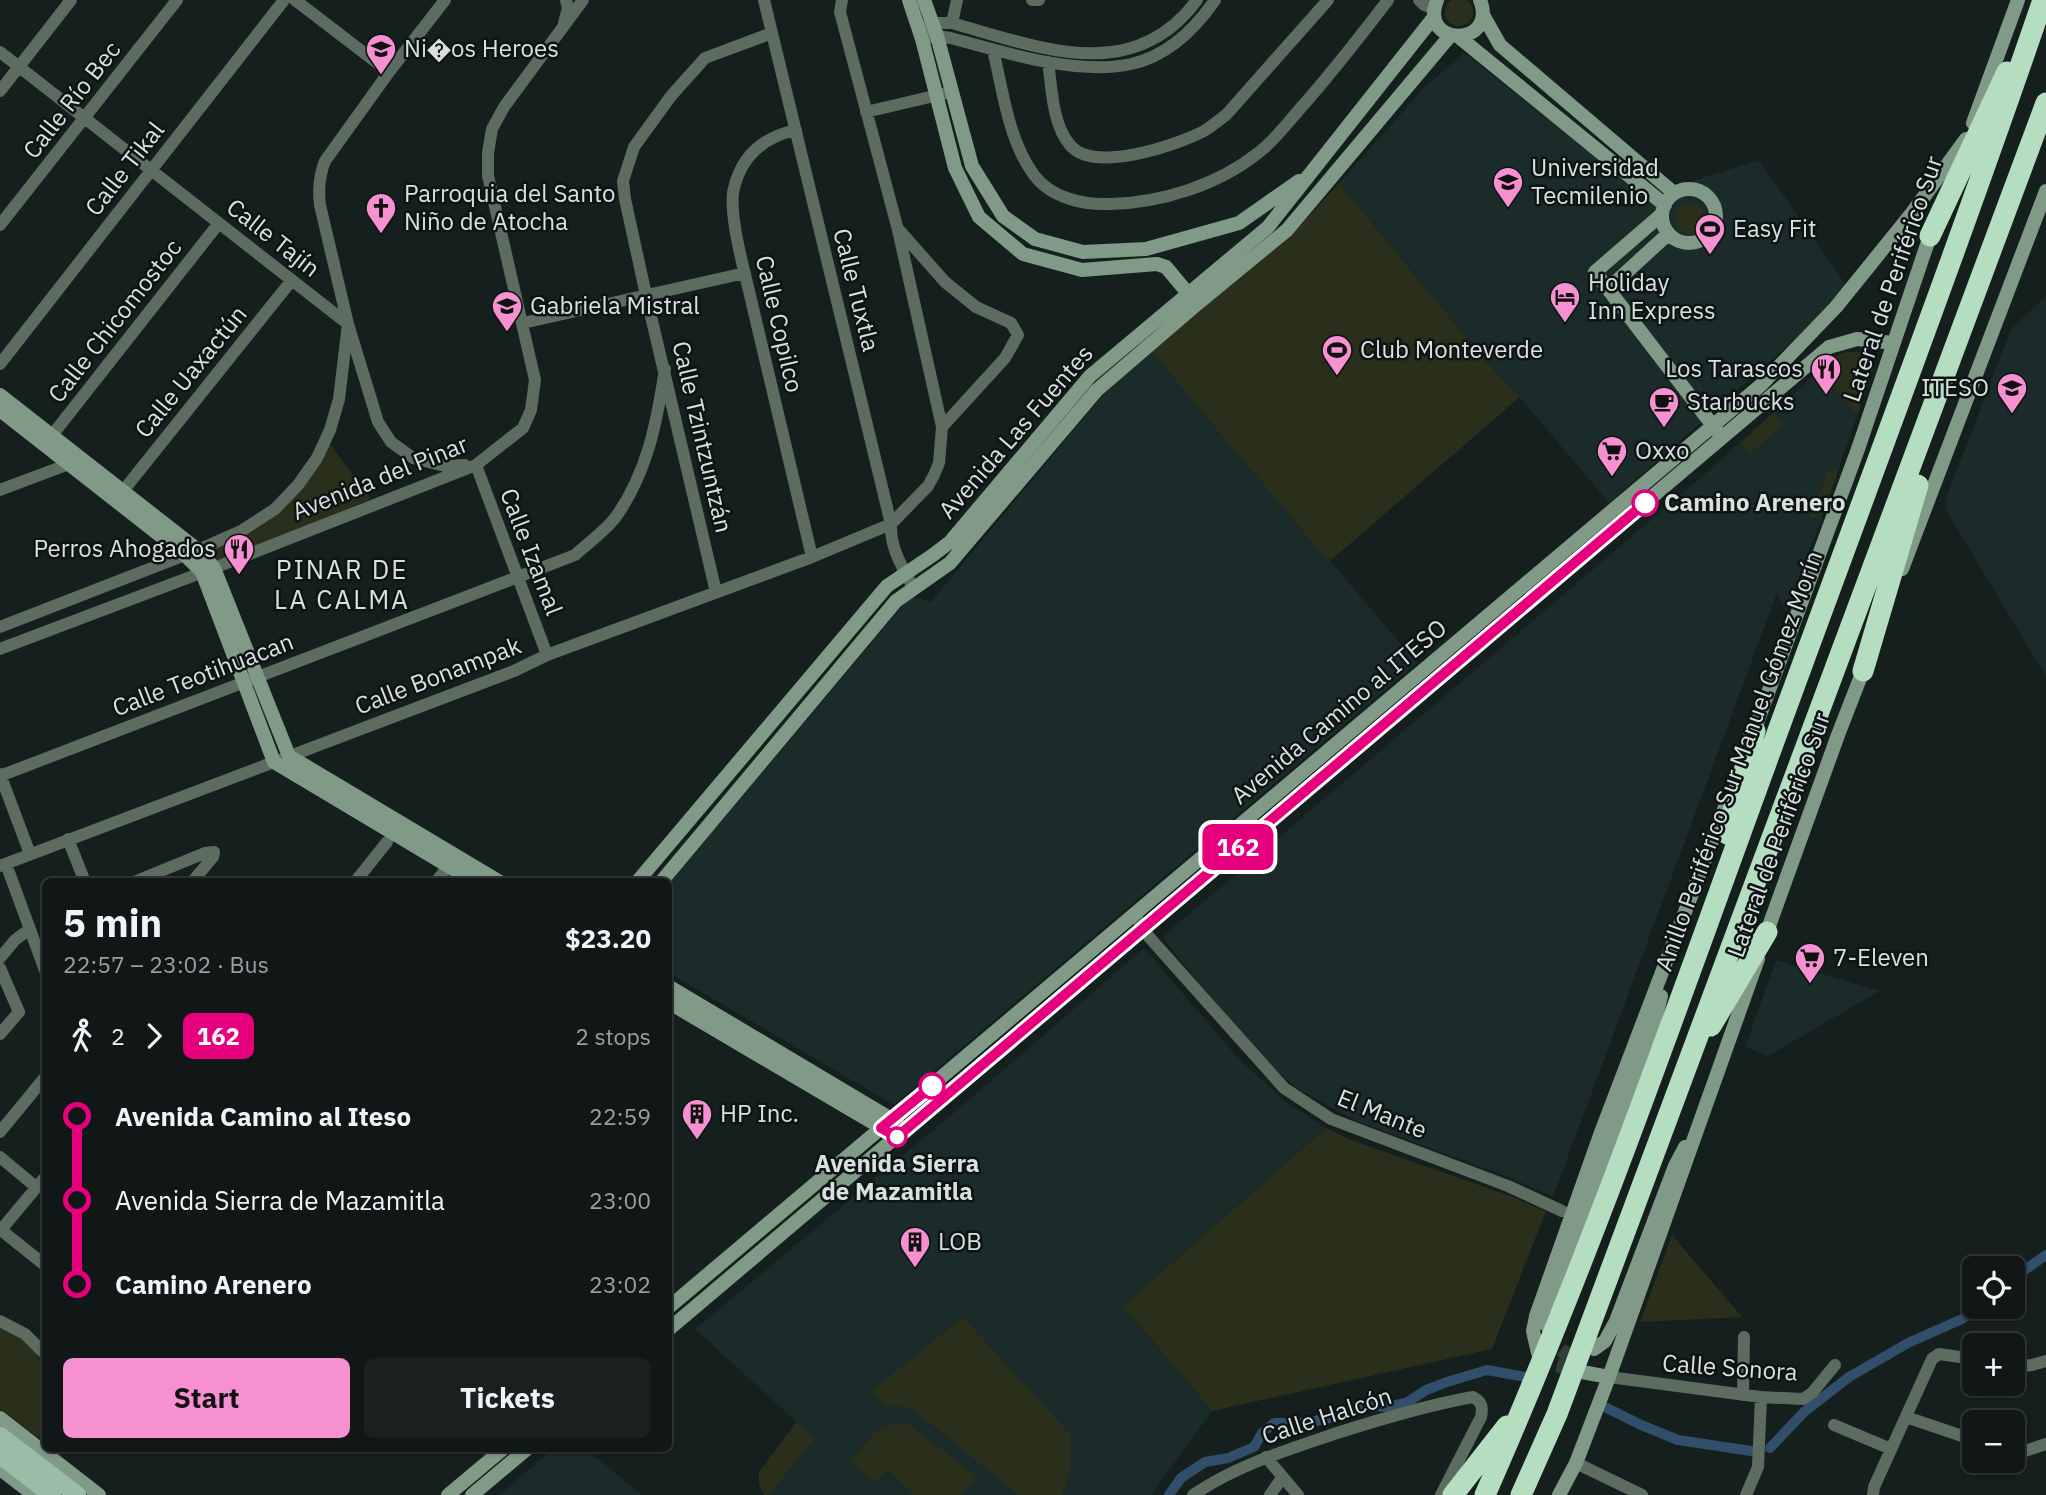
<!DOCTYPE html>
<meta charset="utf-8">
<style>
body{margin:0;font-family:"IBM Plex Sans",sans-serif;background:#19201f;color:#f1f3f6;height:100vh;display:flex;flex-direction:column;font-size:26px;white-space:nowrap}
*{box-sizing:border-box;margin:0}
p{font-size:23px;color:#9c9fa1}
.icon{flex:none;width:38px;height:38px;fill:none;stroke:currentColor;stroke-width:2;stroke-linecap:round;stroke-linejoin:round}
.map{position:relative;flex:1;overflow:hidden}
.drawer{position:absolute;left:42px;top:878px;width:630px;height:574px;display:flex;flex-direction:column;background:#101716;border-radius:10px;box-shadow:0 2px 5px #0004,0 0 0 2px #303635}
.drawer>*{flex:none}
.badge{padding:0 14px;border-radius:10px;font-size:24px;line-height:46px}
.fabs{position:absolute;left:1962px;top:1256px;display:grid;gap:14px}
.fabs a{display:grid;place-items:center;width:63px;height:63px;border-radius:10px;background:#101716;box-shadow:0 2px 5px #0004,0 0 0 2px #303635;font-size:35px}
.map>.badge{position:absolute;translate:-50% -50%;box-shadow:0 0 0 4px #fff}
.legs{display:flex;align-items:center;gap:10px;height:77px;padding:0 21px;font-size:23px}
.legs p{margin-inline-start:auto}
.headline{display:flex;align-items:center;justify-content:space-between;height:119px;padding:0 21px}
h1{font-size:38px;font-weight:700;line-height:52px}
.primary-button{display:flex;gap:14px;margin-top:auto;padding:14px 21px}
.primary-button a{flex:1;height:80px;border-radius:10px;background:#f690d0;color:#111;font-size:28px;font-weight:700;line-height:80px;text-align:center}
.primary-button a+a{background:#19201f;color:#f1f3f6}
ul{padding:0 21px;list-style:none}
li{display:flex;align-items:center;gap:24px;height:84px;font-size:26px}
li i{display:grid;place-items:center;width:10px;height:100%;margin:0 9px;background:currentColor}
li i::after{content:'';width:18px;height:18px;margin:-9px;border:5px solid;border-radius:50%;background:#101716}
li p{margin-inline-start:auto}
li:first-child i{background:linear-gradient(#0000 50%,currentColor 0)}
li:last-child i{background:linear-gradient(currentColor 50%,#0000 0)}
.map>svg:first-child{display:block}
.built{fill:#1a2b29}
.green{fill:#292f1a}
.lines{fill:none;stroke-linecap:round;stroke-linejoin:round}
.canal{stroke:#314e6a;stroke-width:10}
.secondary-tunnel{stroke:#333c3a;stroke-width:14;stroke-dasharray:14 7;stroke-linecap:butt}
.street{stroke:#5c6c60;stroke-width:12}
.secondary{stroke:#809a87;stroke-width:14}
.primary{stroke:#9cbda5;stroke-width:18}
.highway{stroke:#b5dec1;stroke-width:21}
.line-1-casing{stroke:#fff;stroke-width:16}
.line-1{stroke:#e6007e;stroke-width:10}
.stop-1-dot{fill:#fff;stroke:#e6007e;stroke-width:3.5}
.labels{text-anchor:middle;stroke-width:5;stroke-linejoin:round;paint-order:stroke}
.poi-label{font-size:24px;fill:#dae0df;stroke:#0c1514;text-anchor:start}
.street-label{font-size:24px;fill:#dae0df;stroke:#0c1514}
.stop-label{font-size:24px;font-weight:bold;fill:#dae0df;stroke:#0c1514;text-anchor:start}
.neighbourhood-label{font-size:26px;letter-spacing:2px;fill:#dae0df;stroke:#0c1514}
</style>
<div class="map">
<svg width="2046" height="1495" viewBox="0 0 2046 1495">
<rect width="100%" height="100%" fill="#151f1d"/>
<path class="built" d="M1464,53L1656,204L1657,213L1696,180L1759,160L1846,285L1847,294L1609,503L1517,394L1485,360L1339,183L1425,87Z
M2046,296V677L1947,512L1945,501L2011,329Z
M1151,351L1417,663L894,1105L669,973V883L911,596L931,602L1107,390Z
M1846,352L1867,354L1871,358L1874,366L1824,512L1786,612L1777,593L1553,1197L1511,1178L1354,1120L1295,1087L1250,1045L1162,937L1707,472L1834,357Z
M1144,948L1238,1058L1286,1102L1326,1128L1123,1306L1212,1411L1151,1495H769L815,1439L695,1329L956,1111Z
M1776,960L1880,991L1768,1056L1745,1047Z
M553,1449H586L642,1495H499Z"/>
<path class="green" d="M1445 12a14 14 0 1 1 28 0a14 14 0 1 1-28 0Z
M1339,183L1485,360L1520,397L1329,562L1151,351L1297,229Z
M1675 219a16 16 0 1 1 32 0a16 16 0 1 1-32 0Z
M1846,352C1857,352 1867,351 1873,361V370L1857,415L1828,382L1822,387L1813,376L1834,357Z
M1774,413L1783,424L1750,454L1740,443Z
M329,443L371,499L214,564L204,551L251,530Z
M1835,467L1839,468L1824,512L1818,517H1811L1827,473Z
M1326,1128L1351,1140L1505,1194L1546,1211L1492,1349L1212,1411L1123,1306Z
M1672,1235L1742,1317L1640,1322Z
M963,1317L1070,1434C1072,1457 1072,1474 1061,1495H1019L911,1408L886,1406L872,1391Z
M0,1328L11,1331L33,1347L45,1370V1424L39,1438L0,1409Z
M797,1421L815,1439L769,1495H764L759,1484V1472Z
M894,1422L908,1424L977,1476L962,1495H911L912,1493L888,1470L875,1482L850,1462L876,1431Z"/>
<g class="lines">
<path class="canal" d="M2012,1279L2046,1255
M1607,1408L1641,1425L1678,1440L1751,1451
M1770,1448L1804,1412L1849,1377L1908,1343L1962,1319L1976,1307
M1169,1495L1181,1478L1205,1462L1228,1458L1254,1447L1262,1433L1274,1423H1306L1330,1418L1359,1405L1387,1407L1408,1402L1426,1390L1447,1382L1487,1370L1526,1377"/>
<path class="secondary-tunnel" d="M1548,1334L1550,1341L1568,1355L1587,1354
M1539,1354L1556,1365L1581,1371"/>
<path class="street" d="M295,0L389,72
M764,0L891,524C890,548 902,567 913,587
M1032,0H1039
M1419,0L1424,5L1434,9
M564,23L568,8L566,0
M952,23L957,0
M919,28L939,23H952C1038,47 1133,87 1197,0
M928,38L937,36L951,38C1002,52 1078,76 1131,64C1167,56 1195,29 1215,0
M993,50C1003,90 1008,140 1034,175C1051,198 1083,205 1110,204C1161,203 1218,185 1258,153C1273,142 1286,125 1298,111C1330,75 1359,38 1388,0
M0,52L348,324L378,422L391,442L413,458L445,466L465,465
M1048,62C1052,88 1052,124 1070,145C1094,174 1177,145 1204,131C1212,126 1219,120 1226,115L1328,0
M0,91L71,0
M866,112L951,92
M796,130C764,137 742,155 734,188C727,213 747,280 753,308C773,391 792,474 812,557
M0,225L177,0
M900,231L945,282L976,307L1011,323L1018,335L1005,358L942,427
M523,323L745,273
M0,364L284,0
M46,443L219,223
M476,465L547,655
M0,490L69,464
M123,491L292,280
M716,592L646,295L625,199L623,181L634,147L671,96L705,58L772,33
M0,627L198,550L241,531L275,509L298,485L317,458L330,430L339,399L348,324L320,205C318,189 319,176 325,161L389,72L445,0
M0,649L214,568L476,465L523,428L531,410L535,380L488,176V153L492,129L504,107L583,0
M0,774L30,854
M0,776L575,555C588,543 604,532 615,518C647,474 657,422 665,369
M68,839L85,882
M6,864L46,973
M0,866L514,671L547,655L812,557L891,524L928,486L934,475L939,463L942,427L898,230L840,12L842,0
M134,882L205,853L214,852L213,857L192,882
M355,882L387,842
M436,882L453,860
M1138,920L1149,937L1284,1088L1331,1119L1508,1186L1562,1211
M0,958L15,940L30,929
M0,968L19,1012L0,1034
M0,1132L46,1076
M0,1157L36,1187
M1,1230L46,1266
M0,1231L46,1176
M0,1321L25,1334L46,1355
M2012,1367L2032,1365L2046,1361
M1609,1377L1761,1397L1803,1399L1812,1393L1835,1365
M1743,1395L1744,1337
M1906,1417L1974,1440
M1834,1425L1891,1449
M2012,1451L2022,1452L2046,1444
M1266,1457L1298,1495
M1576,1463L1642,1495
M1193,1495C1237,1465 1287,1450 1337,1433C1381,1419 1427,1405 1473,1397C1482,1402 1483,1407 1481,1417L1441,1495
M1270,1495L1282,1478
M1746,1495L1758,1467L1761,1397
M1873,1495L1874,1487L1932,1359L1939,1354L1974,1359"/>
<path class="secondary" d="M909,0L922,39L955,168L979,217L1023,254L1082,270L1157,264L1166,267L1191,297
M924,0L937,36L972,166L1003,216L1035,239L1083,252L1146,249L1239,223L1299,181
M1437,0C1418,48 1499,47 1480,0
M1483,15L1500,45L1674,193
M1459,37L1665,205
M1973,123L2018,0
M1662 216a27 27 0 1 1 54 0a27 27 0 1 1-54 0Z
M1662,214L1595,272L1717,431
M1608,289L1668,234
M0,395L198,550L214,568L289,756L500,882
M0,410L185,555L202,572L274,762L475,882
M1902,569L2046,191
M1751,739L1858,449L1933,227
M637,882L887,586L933,555L950,542L1090,376L1268,227L1434,17
M661,882L896,601L950,563L1097,390L1197,304L1287,230L1450,36
M1764,940L1838,735L1866,663
M668,986L898,1123
M668,1002L887,1131
M668,1308L1761,385L1836,307L1912,213L1966,139
M1547,1326L1553,1297L1653,1029L1661,996
M668,1330L1829,347L1857,339L1893,343
M1594,1349L1605,1341L1616,1321L1675,1166L1685,1147
M1538,1353L1533,1331L1536,1316L1600,1135L1725,807
M1582,1372L1609,1377
M0,1418L99,1495
M0,1469L34,1495
M448,1495L503,1449
M472,1495L527,1449
M1559,1495L1576,1463L1609,1377L1758,959"/>
<path class="primary" d="M0,1436L77,1495
M0,1455L52,1495"/>
<path class="highway" d="M1930,236L2007,72
M1863,671L1918,485
M1727,834L1755,731
M1711,1026L1767,932
M1453,1495L1507,1426
M1485,1495C1594,1248 1682,992 1775,739C1865,493 1958,248 2043,0
M1521,1495L1557,1414L2046,103"/>
</g>
<g class="lines">
<g class="line-1-casing">
<path id="line-1" d="M932,1086L881,1128L897,1137L1645,503"/>
</g>
<use href="#line-1" class="line-1"/>
</g>
<defs>
<g id="school-pin" transform="scale(1.575)"><path d="M0 17L-7.5 6A9.5 9.5 0 1 1 7.5 6Z" fill="#f690d0" stroke="#0c1514"/><path d="M0-5L7-2L0 1L-7-2ZM-4 1L0 2.5L4 1V4Q0 6-4 4Z" fill="#111"/></g>
<g id="university-pin" transform="scale(1.575)"><path d="M0 17L-7.5 6A9.5 9.5 0 1 1 7.5 6Z" fill="#f690d0" stroke="#0c1514"/><path d="M0-5L7-2L0 1L-7-2ZM-4 1L0 2.5L4 1V4Q0 6-4 4Z" fill="#111"/></g>
<g id="church-pin" transform="scale(1.575)"><path d="M0 17L-7.5 6A9.5 9.5 0 1 1 7.5 6Z" fill="#f690d0" stroke="#0c1514"/><path d="M-1.2-6h2.4v3.5h3.3v2.4h-3.3V6h-2.4V-.1h-3.3v-2.4h3.3Z" fill="#111"/></g>
<g id="stadium-pin" transform="scale(1.575)"><path d="M0 17L-7.5 6A9.5 9.5 0 1 1 7.5 6Z" fill="#f690d0" stroke="#0c1514"/><path d="M0-5a6.5 5 0 1 0 0 10a6.5 5 0 1 0 0-10ZM-3.5-1.8h7v3.6h-7Z" fill="#111"/></g>
<g id="hotel-pin" transform="scale(1.575)"><path d="M0 17L-7.5 6A9.5 9.5 0 1 1 7.5 6Z" fill="#f690d0" stroke="#0c1514"/><path d="M-6-4.5h1.5V1H6V5H4.5V3h-9V5H-6ZM-4 0a1.8 1.8 0 1 1 3.6 0ZM.5 0V-2.5h3Q6-2.5 6 0Z" fill="#111"/></g>
<g id="restaurant-pin" transform="scale(1.575)"><path d="M0 17L-7.5 6A9.5 9.5 0 1 1 7.5 6Z" fill="#f690d0" stroke="#0c1514"/><path d="M-5-6h1v4h1v-4h1v4h1v-4h1v5L-1.5 .5V6h-2V.5L-5-1ZM5-6V6H3V1.5H1.5Q1.5-4 5-6Z" fill="#111"/></g>
<g id="cafe-pin" transform="scale(1.575)"><path d="M0 17L-7.5 6A9.5 9.5 0 1 1 7.5 6Z" fill="#f690d0" stroke="#0c1514"/><path d="M-5.5-4.5H6V0H3Q3 3.5 0 3.5H-2.5Q-5.5 3.5-5.5 0ZM3-3.2v2h1.7v-2ZM-6 4.5H4V6H-6Z" fill="#111"/></g>
<g id="supermarket-pin" transform="scale(1.575)"><path d="M0 17L-7.5 6A9.5 9.5 0 1 1 7.5 6Z" fill="#f690d0" stroke="#0c1514"/><path d="M-6-5.5h2.5l.6 2H6L4.5 2H-2.5L-4.4-4H-6ZM-1.5 3.2a1.3 1.3 0 1 0 .1 0ZM3 3.2a1.3 1.3 0 1 0 .1 0Z" fill="#111"/></g>
<g id="building-pin" transform="scale(1.575)"><path d="M0 17L-7.5 6A9.5 9.5 0 1 1 7.5 6Z" fill="#f690d0" stroke="#0c1514"/><path d="M-4-6H4V6H1V3H-1V6H-4ZM-2.5-4.3h1.7v1.8h-1.7ZM.8-4.3h1.7v1.8H.8ZM-2.5-1h1.7V.8h-1.7ZM.8-1h1.7V.8H.8Z" fill="#111"/></g>
</defs>
<g fill-rule="evenodd">
<use href="#school-pin" x="381" y="49"/>
<use href="#university-pin" x="1508" y="182"/>
<use href="#church-pin" x="381" y="208"/>
<use href="#stadium-pin" x="1710" y="229"/>
<use href="#hotel-pin" x="1565" y="297"/>
<use href="#school-pin" x="507" y="306"/>
<use href="#stadium-pin" x="1337" y="350"/>
<use href="#restaurant-pin" x="1826" y="369"/>
<use href="#university-pin" x="2012" y="388"/>
<use href="#cafe-pin" x="1664" y="402"/>
<use href="#supermarket-pin" x="1612" y="451"/>
<use href="#restaurant-pin" x="239" y="549"/>
<use href="#supermarket-pin" x="1810" y="958"/>
<use href="#building-pin" x="697" y="1114"/>
<use href="#building-pin" x="915" y="1242"/>
</g>
<g class="stop-1-dot">
<circle cx="1645" cy="503" r="12"/>
<circle cx="932" cy="1086" r="12"/>
<circle cx="897" cy="1137" r="9"/>
</g>
<g class="labels">
<g class="poi-label">
<text x="404" y="57">Ni�os Heroes</text>
<text x="1531" y="176">Universidad<tspan x="1531" dy="28">Tecmilenio</tspan></text>
<text x="404" y="202">Parroquia del Santo<tspan x="404" dy="28">Niño de Atocha</tspan></text>
<text x="1733" y="237">Easy Fit</text>
<text x="1588" y="291">Holiday<tspan x="1588" dy="28">Inn Express</tspan></text>
<text x="530" y="314">Gabriela Mistral</text>
<text x="1360" y="358">Club Monteverde</text>
<text x="1803" y="377" text-anchor="end">Los Tarascos</text>
<text x="1989" y="396" text-anchor="end">ITESO</text>
<text x="1687" y="410">Starbucks</text>
<text x="1635" y="459">Oxxo</text>
<text x="216" y="557" text-anchor="end">Perros Ahogados</text>
<text x="1833" y="966">7-Eleven</text>
<text x="720" y="1122">HP Inc.</text>
<text x="938" y="1250">LOB</text>
</g>
<g class="street-label">
<text transform="translate(72 100) rotate(-52)" y="8">Calle Río Bec</text>
<text transform="translate(125 169) rotate(-52)" y="8">Calle Tikal</text>
<text transform="translate(273 238) rotate(38)" y="8">Calle Tajín</text>
<text transform="translate(1893 279) rotate(-71)" y="8">Lateral de Periférico Sur</text>
<text transform="translate(856 290) rotate(76)" y="8">Calle Tuxtla</text>
<text transform="translate(115 321) rotate(-52)" y="8">Calle Chicomostoc</text>
<text transform="translate(779 324) rotate(77)" y="8">Calle Copilco</text>
<text transform="translate(191 372) rotate(-51)" y="8">Calle Uaxactún</text>
<text transform="translate(1016 432) rotate(-49)" y="8">Avenida Las Fuentes</text>
<text transform="translate(702 437) rotate(77)" y="8">Calle Tzintzuntzán</text>
<text transform="translate(380 478) rotate(-22)" y="8">Avenida del Pinar</text>
<text transform="translate(531 552) rotate(69)" y="8">Calle Izamal</text>
<text transform="translate(203 675) rotate(-21)" y="8">Calle Teotihuacan</text>
<text transform="translate(438 676) rotate(-21)" y="8">Calle Bonampak</text>
<text transform="translate(1339 712) rotate(-40)" y="8">Avenida Camino al ITESO</text>
<text transform="translate(1739 761) rotate(-70)" y="8">Anillo Periférico Sur Manuel Gómez Morín</text>
<text transform="translate(1779 835) rotate(-70)" y="8">Lateral de Periférico Sur</text>
<text transform="translate(1382 1114) rotate(22)" y="8">El Mante</text>
<text transform="translate(1730 1368) rotate(4)" y="8">Calle Sonora</text>
<text transform="translate(1327 1416) rotate(-18)" y="8">Calle Halcón</text>
</g>
<g class="stop-label">
<text x="1664" y="511">Camino Arenero</text>
<text x="897" y="1172" text-anchor="middle">Avenida Sierra<tspan x="897" dy="28">de Mazamitla</tspan></text>
</g>
<g class="neighbourhood-label">
<text x="342" y="579">PINAR DE<tspan x="342" dy="30">LA CALMA</tspan></text>
</g>
</g>
</svg>
<div class="fabs">
<a><svg class="icon" aria-label="locate" viewBox="0 0 24 24"><circle cx="12" cy="12" r="6"/><path d="M12 2v4M12 18v4M2 12h4M18 12h4"/></svg></a>
<a>+</a>
<a>−</a>
</div>
<b class="badge" style="left:1238px;top:847px;background:#e6007e;color:#fff">162</b>
<section class="drawer">
<div class="headline"><div><h1>5 min</h1><p>22:57 – 23:02 · Bus</p></div><b>$23.20</b></div>
<div class="legs"><svg class="icon" aria-label="walk" viewBox="0 0 24 24"><circle cx="13" cy="4" r="2"/><path d="M13 8l-2 6 4 7M11 14l-3 7M7 12l3-4h3l4 4"/></svg>2<svg class="icon" aria-label="forward" viewBox="0 0 24 24"><path d="M9 5l7 7-7 7"/></svg><b class="badge" style="background:#e6007e;color:#fff">162</b><p>2 stops</p></div>
<ul>
<li><i style="color:#e6007e"></i><b>Avenida Camino al Iteso</b><p>22:59</p></li>
<li><i style="color:#e6007e"></i><span>Avenida Sierra de Mazamitla</span><p>23:00</p></li>
<li><i style="color:#e6007e"></i><b>Camino Arenero</b><p>23:02</p></li>
</ul>
<div class="primary-button"><a>Start</a><a>Tickets</a></div>
</section>
</div>
